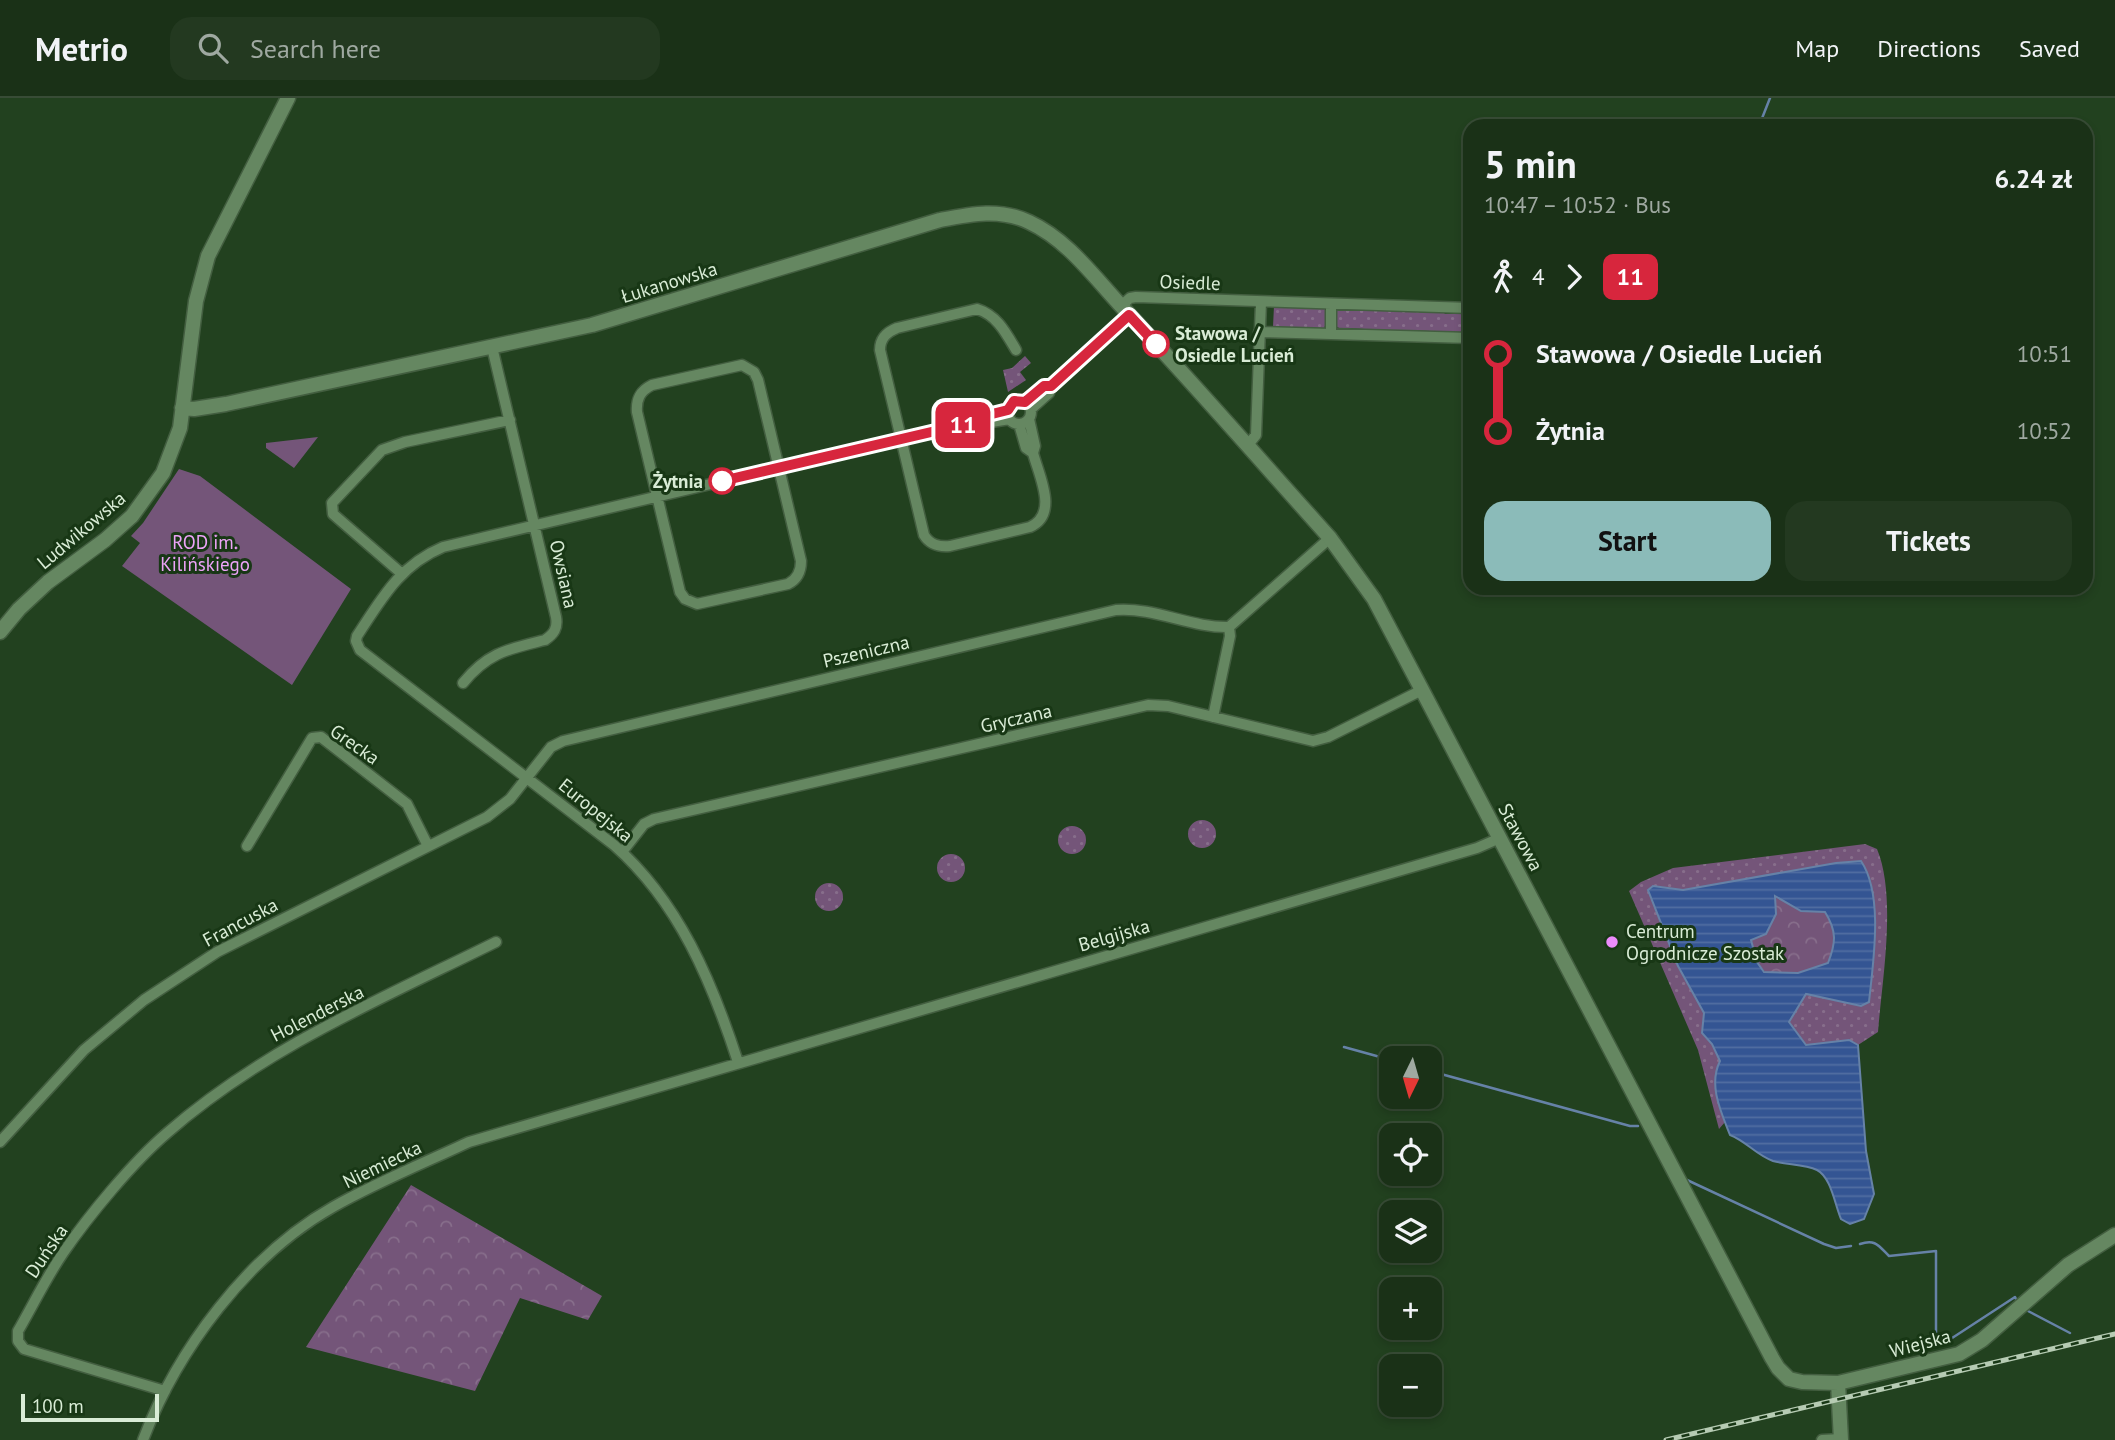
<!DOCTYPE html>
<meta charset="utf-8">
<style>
body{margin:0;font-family:"PT Sans",sans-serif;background:#233920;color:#f1f3f6;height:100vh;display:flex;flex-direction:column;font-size:26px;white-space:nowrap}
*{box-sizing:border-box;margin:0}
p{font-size:23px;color:#9fa9a1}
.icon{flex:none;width:38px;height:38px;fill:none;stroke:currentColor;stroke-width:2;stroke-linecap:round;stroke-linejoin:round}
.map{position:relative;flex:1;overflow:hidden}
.side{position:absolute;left:1463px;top:21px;width:630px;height:476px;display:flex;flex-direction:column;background:#1a3117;border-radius:21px;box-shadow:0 4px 10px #0003,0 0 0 2px #384c36}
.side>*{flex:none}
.badge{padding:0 14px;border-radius:10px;font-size:24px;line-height:46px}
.needle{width:46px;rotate:185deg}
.controls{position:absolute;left:1379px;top:948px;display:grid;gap:14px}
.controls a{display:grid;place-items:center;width:63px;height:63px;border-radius:14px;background:#1a3117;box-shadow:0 4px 10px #0003,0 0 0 2px #384c36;font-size:35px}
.scale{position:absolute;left:21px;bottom:18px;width:138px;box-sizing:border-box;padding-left:7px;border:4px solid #d9ecd6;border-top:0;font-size:19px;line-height:24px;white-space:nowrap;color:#d9ecd6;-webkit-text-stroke:5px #183715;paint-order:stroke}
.map>.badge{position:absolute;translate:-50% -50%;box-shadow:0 0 0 4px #fff}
.legs{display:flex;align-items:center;gap:10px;height:77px;padding:0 21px;font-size:23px}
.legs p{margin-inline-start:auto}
.overview{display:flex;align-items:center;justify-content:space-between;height:119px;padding:0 21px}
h1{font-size:38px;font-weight:600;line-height:52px}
.primary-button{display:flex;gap:14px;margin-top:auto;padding:14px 21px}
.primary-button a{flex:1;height:80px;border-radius:21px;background:#8bbbb9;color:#111;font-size:28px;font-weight:600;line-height:80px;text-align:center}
.primary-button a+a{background:#233920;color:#f1f3f6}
ul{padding:0 21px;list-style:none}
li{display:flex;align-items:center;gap:24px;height:77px;font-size:26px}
li i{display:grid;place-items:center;width:10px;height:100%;margin:0 9px;background:currentColor}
li i::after{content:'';width:18px;height:18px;margin:-9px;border:5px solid;border-radius:50%;background:#1a3117}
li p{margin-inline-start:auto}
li:first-child i{background:linear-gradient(#0000 50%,currentColor 0)}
li:last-child i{background:linear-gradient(currentColor 50%,#0000 0)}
header{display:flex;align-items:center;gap:42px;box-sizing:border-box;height:98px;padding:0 35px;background:#1a3117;border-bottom:2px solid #384c36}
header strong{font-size:33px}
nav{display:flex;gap:38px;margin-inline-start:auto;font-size:24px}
.search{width:490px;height:63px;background:#233920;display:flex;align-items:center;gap:18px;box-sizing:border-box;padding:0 24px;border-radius:21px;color:#9fa9a1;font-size:26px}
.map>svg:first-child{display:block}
.grass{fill:url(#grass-dots)}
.forest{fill:url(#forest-crowns)}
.garden{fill:#745579}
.water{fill:url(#water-rules);stroke:#6682a7;stroke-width:2;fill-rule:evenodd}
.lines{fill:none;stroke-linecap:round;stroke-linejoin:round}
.stream{stroke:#6682a7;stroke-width:2.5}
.minor-casing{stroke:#435e40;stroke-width:13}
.tertiary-casing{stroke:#435e40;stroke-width:17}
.minor{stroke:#658761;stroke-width:10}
.tertiary{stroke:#658761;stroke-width:14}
.rail-casing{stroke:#b6cbb3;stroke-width:5}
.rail{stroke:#183715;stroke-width:2.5;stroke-dasharray:8;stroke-linecap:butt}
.line-1-casing{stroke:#fff;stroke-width:16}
.line-1{stroke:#d7263d;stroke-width:10}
.stop-1-dot{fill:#fff;stroke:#d7263d;stroke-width:3.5}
.poi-dot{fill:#ec8cfb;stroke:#183715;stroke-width:2.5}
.labels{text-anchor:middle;stroke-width:6;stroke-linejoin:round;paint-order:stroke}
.street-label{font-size:19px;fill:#d9ecd6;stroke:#183715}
.stop-label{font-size:19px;font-weight:bold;fill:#d9ecd6;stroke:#183715;text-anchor:start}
.park-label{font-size:19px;fill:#eda3f8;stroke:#183715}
.poi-label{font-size:19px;fill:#d9ecd6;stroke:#183715;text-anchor:start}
</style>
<header>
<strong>Metrio</strong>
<div class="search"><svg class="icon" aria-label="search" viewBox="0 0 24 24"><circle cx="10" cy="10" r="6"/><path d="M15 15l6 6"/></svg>Search here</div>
<nav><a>Map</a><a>Directions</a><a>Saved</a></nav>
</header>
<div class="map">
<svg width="2115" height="1342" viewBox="0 0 2115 1342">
<defs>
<pattern id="grass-dots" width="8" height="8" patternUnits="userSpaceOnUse" patternTransform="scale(1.75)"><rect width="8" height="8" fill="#745579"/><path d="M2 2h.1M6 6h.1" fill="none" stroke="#876e8b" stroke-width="1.8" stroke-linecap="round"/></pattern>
<pattern id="forest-crowns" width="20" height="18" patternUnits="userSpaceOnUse" patternTransform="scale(1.75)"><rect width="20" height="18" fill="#745579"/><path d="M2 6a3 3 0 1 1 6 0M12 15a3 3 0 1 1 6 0" fill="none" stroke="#876e8b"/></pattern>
<pattern id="water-rules" width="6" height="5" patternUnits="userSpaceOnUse" patternTransform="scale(1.75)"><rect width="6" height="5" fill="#345593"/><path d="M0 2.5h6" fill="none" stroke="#516ea1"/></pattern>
</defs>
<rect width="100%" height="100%" fill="#22411f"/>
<path class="grass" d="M1299,207L1302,211H1325L1326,226L1324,230L1275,231L1273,229L1274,208Z
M1341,210H1391L1395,214H1411L1415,211H1441L1445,216H1463L1461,235L1433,237L1430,233L1404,232L1401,235L1367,234L1364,231L1348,230L1345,234L1336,228L1337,213Z
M1025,258L1031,265L1020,274L1026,282L1008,294L1003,272L1012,270Z
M1188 736a14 14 0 1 1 28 0a14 14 0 1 1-28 0Z
M1058 742a14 14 0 1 1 28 0a14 14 0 1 1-28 0Z
M1865,746L1877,751C1897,799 1882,882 1878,934L1858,947L1849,942L1806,947L1789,924L1806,896L1861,908L1836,765L1683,792L1653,788L1648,792L1678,868L1704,915L1702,935L1712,946L1720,963C1710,982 1717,1005 1725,1024L1719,1031L1698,952L1629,793L1641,784L1673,770Z
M937 770a14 14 0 1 1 28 0a14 14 0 1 1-28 0Z
M815 799a14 14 0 1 1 28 0a14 14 0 1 1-28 0Z"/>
<path class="forest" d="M1775,798L1801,813H1825C1837,833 1836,844 1828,865L1798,875L1765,874L1757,864L1751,842L1766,836L1776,816Z
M411,1087L602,1198L588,1222L520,1200L475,1293L306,1249Z"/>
<path class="garden" d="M318,339L294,370L266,350V345Z
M179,371L200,378L351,491L292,587L122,468L140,445L131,438L143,425Z"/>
<path class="water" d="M1861,763C1884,797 1873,865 1869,904L1861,908L1806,896L1789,924L1806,947L1849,942L1858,947L1866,1053L1874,1096L1864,1121L1850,1126L1841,1121C1835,1107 1831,1079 1817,1072C1804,1066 1786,1067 1773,1063C1756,1057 1746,1043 1730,1037C1721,1014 1708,987 1720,963L1712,946L1702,935L1704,915L1678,868L1648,792L1653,788L1683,792L1836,765ZM1775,798L1801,813L1825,814C1837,833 1836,845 1828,865L1798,875L1764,874L1757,864L1751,842L1766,836L1776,816Z"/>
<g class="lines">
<path class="stream" d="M1759,28L1770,0
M1344,949L1391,962
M1430,973L1630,1028H1638
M1687,1082L1824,1146L1836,1150L1851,1148
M1860,1146C1875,1141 1878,1147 1889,1158L1936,1153V1245
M2028,1213L2070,1235
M1946,1244L2015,1199L2016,1201"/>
<g class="minor-casing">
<path id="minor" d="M1121,208L1130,200L1136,199L1470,210
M1259,234L1470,240
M1331,236V206
M1468,240L1470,210
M1016,252C1006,235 997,217 977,211L897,230C887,234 880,240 880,252L924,437C930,447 939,449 950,448L1030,429C1059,416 1039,378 1033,355L1035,348L1029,321
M742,267L754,274L758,282L801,463C801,473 798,481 788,486L697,506L685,501L680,494L637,314C636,301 640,293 652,287Z
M1007 314a12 12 0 1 1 24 0a12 12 0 1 1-24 0Z
M1025,304L1044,288L1051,287
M1031,311L1049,295L1051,287L1129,217
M974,324L980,319L1008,312
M1019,326L1026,350L1033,355
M1247,348L1256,337L1261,204
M401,475L333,416L332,405L382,352L405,344L510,322
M463,585C488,554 509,551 545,542C554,536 558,530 556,519L492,249
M1213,619L1230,538L1229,529L1330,440
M247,748L312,640L321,639L407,706L428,748
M622,754L644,726L654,721L1148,607L1168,608L1313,643L1328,639L1422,592
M738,964C712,884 679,804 614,747L360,552L356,543L357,538C382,500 400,467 443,449L974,324L985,325L1010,321
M0,1044L84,952L144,902L217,854L487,719L510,701L551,649L563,643L1116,512C1155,509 1191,530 1229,529
M165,1293L24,1251L18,1243V1233C33,1207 46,1180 63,1155C89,1117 133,1064 167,1035C264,950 383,900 496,844
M143,1342C177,1252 248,1157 333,1109C377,1084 424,1065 469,1044L1477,750L1500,740
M1822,1342L1841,1341"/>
</g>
<g class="tertiary-casing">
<path id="tertiary" d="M182,310L194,311L226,306L592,227L940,122C971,116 1000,110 1029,124C1068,142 1094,179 1123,210C1193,285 1261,363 1330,440L1374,501L1422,592L1772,1260L1778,1270L1789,1281L1802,1284L1838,1285L1959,1256L1982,1242L2068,1167L2115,1137
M0,534L19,511L48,484L105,442L132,418L163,375L180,330L196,203L208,158L288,0
M1838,1285L1841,1342"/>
</g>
<use href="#minor" class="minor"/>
<use href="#tertiary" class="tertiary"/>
<g class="rail-casing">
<path id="rail" d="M1666,1342L2115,1236"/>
</g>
<use href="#rail" class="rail"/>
</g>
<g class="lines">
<g class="line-1-casing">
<path id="line-1" d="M722,383L974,324L980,319L1008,312L1014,303L1025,304L1044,288H1051L1129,217L1156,246"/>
</g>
<use href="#line-1" class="line-1"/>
</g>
<g class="stop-1-dot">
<circle cx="1156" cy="246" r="12"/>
<circle cx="722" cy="383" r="12"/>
</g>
<circle class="poi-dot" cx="1612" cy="844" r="7"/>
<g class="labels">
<g class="street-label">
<text transform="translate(669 184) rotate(-17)" y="7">Łukanowska</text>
<text transform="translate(1190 184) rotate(2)" y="7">Osiedle</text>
<text transform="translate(81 432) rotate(-40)" y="7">Ludwikowska</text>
<text transform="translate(564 476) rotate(77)" y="7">Owsiana</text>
<text transform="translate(866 553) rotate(-13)" y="7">Pszeniczna</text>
<text transform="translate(1016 620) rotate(-13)" y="7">Gryczana</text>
<text transform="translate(355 646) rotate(35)" y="7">Grecka</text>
<text transform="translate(596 712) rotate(39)" y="7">Europejska</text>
<text transform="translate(1521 739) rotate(62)" y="7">Stawowa</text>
<text transform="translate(240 824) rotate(-28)" y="7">Francuska</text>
<text transform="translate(1114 837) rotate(-16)" y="7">Belgijska</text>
<text transform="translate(317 915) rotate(-27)" y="7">Holenderska</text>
<text transform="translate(382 1066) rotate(-26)" y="7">Niemiecka</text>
<text transform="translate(46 1153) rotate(-56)" y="7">Duńska</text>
<text transform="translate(1920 1245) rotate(-15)" y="7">Wiejska</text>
</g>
<g class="stop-label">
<text x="1175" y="242">Stawowa /<tspan x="1175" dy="22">Osiedle Lucień</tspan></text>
<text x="703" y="390" text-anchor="end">Żytnia</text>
</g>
<g class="park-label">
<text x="205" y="451">ROD im.<tspan x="205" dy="22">Kilińskiego</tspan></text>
</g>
<g class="poi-label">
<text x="1626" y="840">Centrum<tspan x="1626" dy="22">Ogrodnicze Szostak</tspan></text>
</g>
</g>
</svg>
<div class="controls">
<a><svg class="needle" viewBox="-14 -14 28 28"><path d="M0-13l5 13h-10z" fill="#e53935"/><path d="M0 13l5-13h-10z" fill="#9fa9a1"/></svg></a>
<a><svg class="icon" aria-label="locate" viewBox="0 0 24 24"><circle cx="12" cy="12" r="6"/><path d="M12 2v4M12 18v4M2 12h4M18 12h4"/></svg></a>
<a><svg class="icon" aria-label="layers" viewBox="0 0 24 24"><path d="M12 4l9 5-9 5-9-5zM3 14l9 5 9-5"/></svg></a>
<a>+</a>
<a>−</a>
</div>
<div class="scale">100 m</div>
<b class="badge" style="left:963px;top:327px;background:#d7263d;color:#fff">11</b>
<section class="side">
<div class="overview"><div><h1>5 min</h1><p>10:47 – 10:52 · Bus</p></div><b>6.24 zł</b></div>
<div class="legs"><svg class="icon" aria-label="walk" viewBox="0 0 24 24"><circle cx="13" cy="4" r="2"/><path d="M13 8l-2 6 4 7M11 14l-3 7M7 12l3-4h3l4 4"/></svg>4<svg class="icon" aria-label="forward" viewBox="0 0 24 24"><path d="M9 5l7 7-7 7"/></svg><b class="badge" style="background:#d7263d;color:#fff">11</b></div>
<ul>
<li><i style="color:#d7263d"></i><b>Stawowa / Osiedle Lucień</b><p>10:51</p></li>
<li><i style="color:#d7263d"></i><b>Żytnia</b><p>10:52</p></li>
</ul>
<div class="primary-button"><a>Start</a><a>Tickets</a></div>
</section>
</div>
